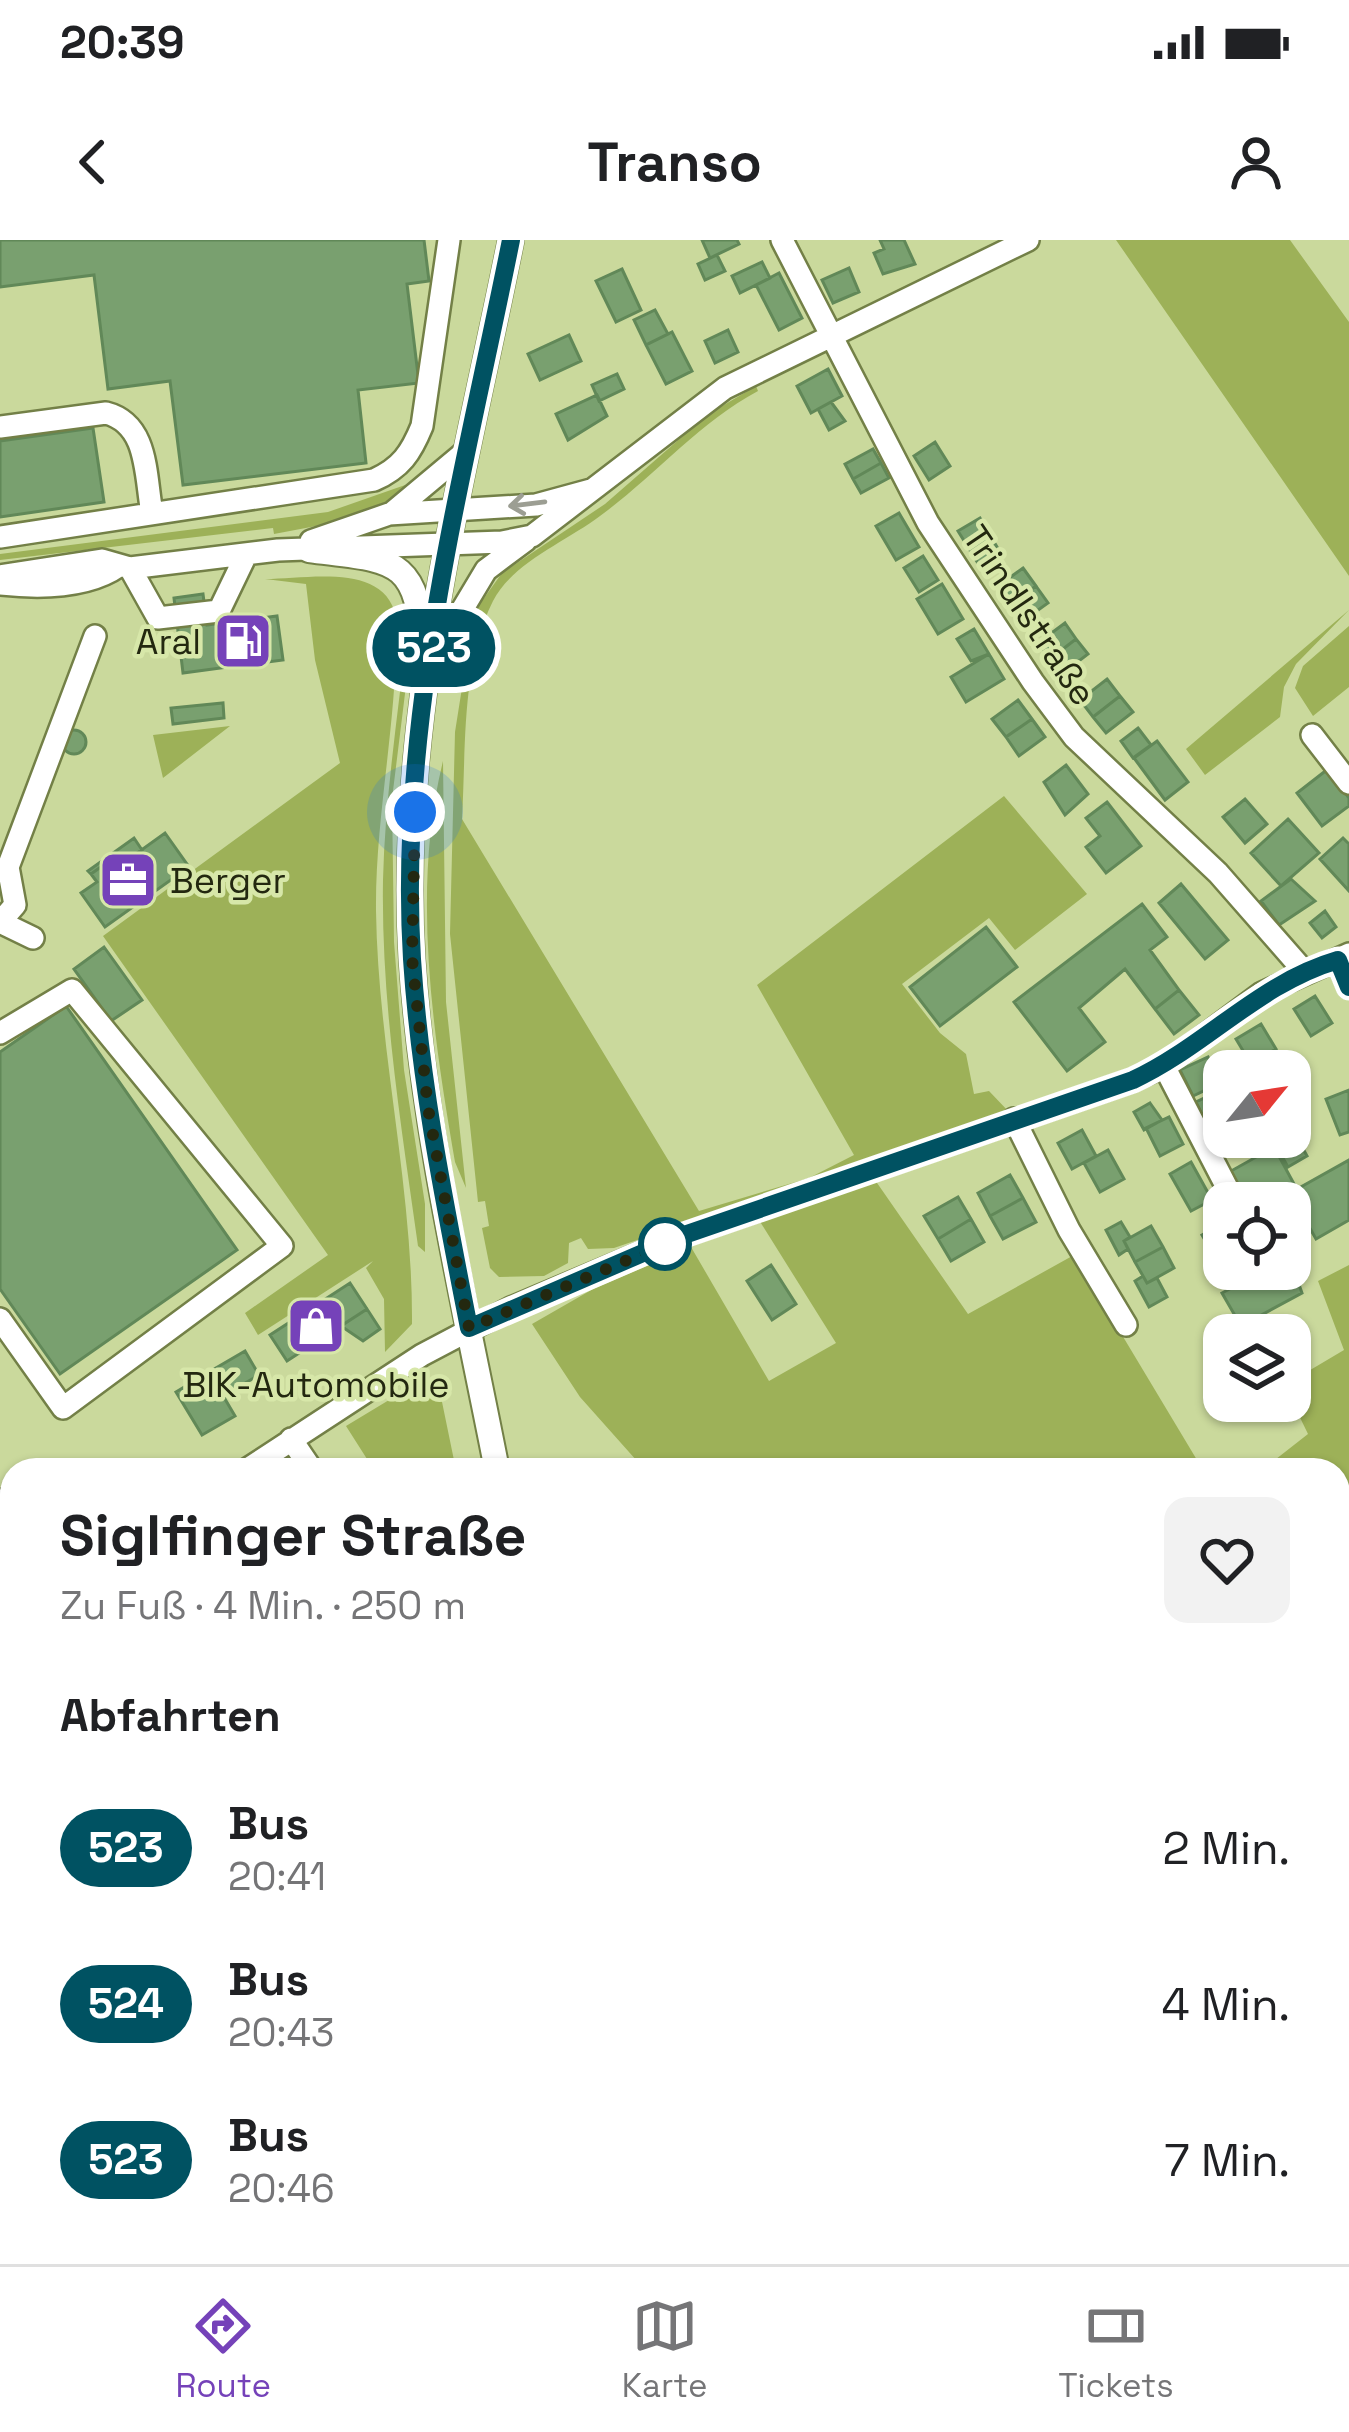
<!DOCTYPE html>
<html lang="de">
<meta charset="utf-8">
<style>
body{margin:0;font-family:"Space Grotesk",sans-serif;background:#f2f2f2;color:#202124;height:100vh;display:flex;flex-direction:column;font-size:45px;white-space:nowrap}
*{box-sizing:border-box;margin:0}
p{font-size:39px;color:#757577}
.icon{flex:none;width:66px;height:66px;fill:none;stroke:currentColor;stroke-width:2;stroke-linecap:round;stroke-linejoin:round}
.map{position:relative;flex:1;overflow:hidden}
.drawer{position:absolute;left:0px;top:1218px;width:1350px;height:807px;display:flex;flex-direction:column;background:#fff;border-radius:36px 36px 0 0;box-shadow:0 3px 9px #0004}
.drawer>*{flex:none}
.badge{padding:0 24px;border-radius:39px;font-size:42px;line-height:78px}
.needle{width:78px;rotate:60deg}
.tools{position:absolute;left:1203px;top:810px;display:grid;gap:24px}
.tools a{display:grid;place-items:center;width:108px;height:108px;border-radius:24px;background:#fff;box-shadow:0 3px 9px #0004;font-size:60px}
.you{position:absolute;width:60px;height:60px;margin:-30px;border:9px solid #fff;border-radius:50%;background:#1a73e8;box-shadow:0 0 0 18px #1a73e833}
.map>.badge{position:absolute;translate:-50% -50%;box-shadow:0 0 0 6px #fff}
h2{padding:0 60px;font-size:45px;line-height:108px}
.round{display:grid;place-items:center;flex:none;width:126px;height:126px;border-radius:24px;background:#f2f2f2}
.overview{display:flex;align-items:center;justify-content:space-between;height:204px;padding:0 60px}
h1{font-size:57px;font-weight:600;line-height:90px}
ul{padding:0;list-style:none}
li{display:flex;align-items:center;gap:36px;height:156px;padding:0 60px}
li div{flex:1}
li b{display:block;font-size:45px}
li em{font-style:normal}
li .badge{min-width:132px;font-weight:700;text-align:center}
.status{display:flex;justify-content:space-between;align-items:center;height:84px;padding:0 60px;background:#fff;direction:ltr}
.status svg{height:33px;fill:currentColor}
header{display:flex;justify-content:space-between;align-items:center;height:156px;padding:0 60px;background:#fff;font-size:54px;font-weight:600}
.menu{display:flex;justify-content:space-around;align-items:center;height:168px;border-top:3px solid #e0e0e0;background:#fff;font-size:33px;color:#757577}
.menu a{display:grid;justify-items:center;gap:6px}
.menu .on{color:#7542b9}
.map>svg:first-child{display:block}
.green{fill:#9db158}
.building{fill:#79a06f;stroke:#618858;stroke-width:3}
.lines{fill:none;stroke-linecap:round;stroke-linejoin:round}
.minor-casing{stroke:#738047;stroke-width:26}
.major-casing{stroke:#738047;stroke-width:28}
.minor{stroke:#fff;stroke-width:21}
.major{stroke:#fff;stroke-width:24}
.oneway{stroke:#9c9e93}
.line-casing{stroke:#fff;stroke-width:27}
.line{stroke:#005262;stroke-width:18}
.walk{stroke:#232810;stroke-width:12;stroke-dasharray:0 21.6}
.stop-dot{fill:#fff;stroke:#005262;stroke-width:6}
.labels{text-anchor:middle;stroke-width:9;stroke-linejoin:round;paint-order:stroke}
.street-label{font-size:36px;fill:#232810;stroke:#d7e7a9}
.poi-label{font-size:36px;fill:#232810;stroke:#d7e7a9;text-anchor:end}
</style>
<div class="status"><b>20:39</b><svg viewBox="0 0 49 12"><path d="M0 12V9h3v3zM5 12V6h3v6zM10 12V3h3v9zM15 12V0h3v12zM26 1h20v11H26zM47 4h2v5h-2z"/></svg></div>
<header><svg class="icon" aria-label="back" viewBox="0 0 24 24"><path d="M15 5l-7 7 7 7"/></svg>Transo<svg class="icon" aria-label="person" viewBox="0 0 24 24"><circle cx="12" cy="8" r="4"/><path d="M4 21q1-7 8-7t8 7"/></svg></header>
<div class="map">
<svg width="1349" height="2024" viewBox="0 0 1349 2024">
<rect width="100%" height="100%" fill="#cad99c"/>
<path class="green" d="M1116,0H1290L1349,82V336Z
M756,146L758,151C698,183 655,236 600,276C567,301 512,323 493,361C461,424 466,511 462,579L699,971L809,938L854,915L757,745L1004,556L1087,654L1015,710L989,678L902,744L940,793L966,814L974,854L989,851L1010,873L614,1008L588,1009L581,998L569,1003L568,1023L544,1036L499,1037L490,1028L482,988L489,986L485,961L478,962L450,694L455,492L474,372L502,333L605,264L707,175Z
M408,244L413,251L332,283L274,294L273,288L0,320V314L328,272Z
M265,339C308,339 385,322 396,377C399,475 375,573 376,671C378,810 413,946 412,1084L385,1112L384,1059L366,1028L373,1021L258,1095L245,1073L328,1015L103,696L340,523L315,420L306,344Z
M405,352L411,405L392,559L394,702L404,830L425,964V1012L418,1006C401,884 381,763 383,640C385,554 399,469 408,383Z
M1349,370L1296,424L1284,447L1280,477L1205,535L1186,509Z
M1349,386V447L1313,476L1295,448L1303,426Z
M230,486L163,538L153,495Z
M443,521L446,762L466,948L455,922C433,794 411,650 443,521Z
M875,940L968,1074L1074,1015L1203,1230H645L580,1157L532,1084L593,1049L691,1007L769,1141L836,1103L759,980Z
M1349,1025V1382L1338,1394V1230H1262L1308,1194L1290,1157V1142L1344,1110L1318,1041Z
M427,1147L441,1157L456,1230H374L346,1186L394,1157Z
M475,2013H660L663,2024H469Z
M710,2013H857L876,2024H714Z
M958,2013H1263L1254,2024H951Z"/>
<path class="building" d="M0,0H424L429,41L407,44L419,143L358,150L366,223L183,245L170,141L108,149L94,35L0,47Z
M702,0H737L739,4L710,18Z
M880,0H904L915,24L883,34L874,13L884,9Z
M717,15L725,31L705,40L698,24Z
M762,22L770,38L740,53L732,36Z
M849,28L859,52L833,63L822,40Z
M622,29L641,70L616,82L596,41Z
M779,33L802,78L779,90L756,45Z
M655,70L668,94L646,105L634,80Z
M728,90L738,112L715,123L705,101Z
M672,92L692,131L666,144L646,105Z
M569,95L581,121L540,140L528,114Z
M828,129L842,156L811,173L797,146Z
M617,134L624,149L599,161L592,145Z
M597,155L607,176L568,200L556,174Z
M831,162L845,181L829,190L818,169Z
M93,188L104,262L0,277V201Z
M935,202L950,226L929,240L914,216Z
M873,209L881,223L853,239L845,224Z
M881,223L889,238L861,253L853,239Z
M899,273L919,307L896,320L876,286Z
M980,278L1000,312L979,325L958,291Z
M923,316L938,340L919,352L904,328Z
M1023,328L1036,346L1011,364L998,346Z
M942,344L963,379L938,394L917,359Z
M1036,346L1048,363L1023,381L1011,364Z
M203,354L207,385L223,383L228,427L183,433L174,358Z
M277,376L283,420L228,427L223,383Z
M1065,383L1076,399L1050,419L1038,403Z
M974,389L989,414L971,421L957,399Z
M1076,399L1088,414L1062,434L1050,419Z
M989,414L1004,439L966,462L951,437Z
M1107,439L1120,456L1093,477L1080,460Z
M1120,456L1133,472L1106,493L1093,477Z
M1018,460L1032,479L1006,497L992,479Z
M223,463L224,478L173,484L171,468Z
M1032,479L1045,497L1019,516L1006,497Z
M1138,488L1151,505L1133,518L1121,501Z
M62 502a12 12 0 1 1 24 0a12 12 0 1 1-24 0Z
M1157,501L1188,542L1165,560L1134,518Z
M1066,525L1088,554L1065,575L1044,542Z
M1328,529L1349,558V566L1322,586L1297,553Z
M1245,559L1267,584L1245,603L1223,577Z
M1107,562L1141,606L1106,633L1086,607L1100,596L1086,578Z
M1288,579L1319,613L1281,646L1251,613Z
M165,593L189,627L105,687L81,653L97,642L91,634L109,621L115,629Z
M134,598L142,610L115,629L109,621L91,634L88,631Z
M1343,598L1349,604V651L1320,619Z
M1291,639L1315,661L1279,685L1261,661Z
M1181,644L1228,700L1205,719L1159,663Z
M1142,664L1167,697L1150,710L1179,750L1155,769L1125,729L1079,768L1105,802L1067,831L1014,762Z
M1325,671L1336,687L1322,698L1310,683Z
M986,687L1017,727L940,786L910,747Z
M104,707L142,760L111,781L74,729Z
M1179,750L1199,775L1174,794L1155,769Z
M1315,756L1332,783L1311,796L1294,769Z
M66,766L237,1010L60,1134L0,1049V812Z
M1261,784L1276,809L1251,824L1236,799Z
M1208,817L1220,843L1193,856L1180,830Z
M1223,849L1224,883L1209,890L1196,862Z
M1349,850V892L1340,895L1326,859Z
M1150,863L1162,880L1144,890L1134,872Z
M1169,877L1183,904L1160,916L1146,888Z
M1290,885L1307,916L1288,927L1271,897H1290Z
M1082,890L1096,916L1072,929L1058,903Z
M1274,907L1294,944L1260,963H1239L1224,935Z
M1108,910L1124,939L1100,952L1084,923Z
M1349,920V980L1316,999L1290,953Z
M1191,922L1212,960L1191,971L1170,934Z
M1010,935L1023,958L990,976L978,953Z
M958,957L971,979L938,999L924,976Z
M1023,958L1036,982L1003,999L990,976Z
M971,979L984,1002L951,1021L938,999Z
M1121,982L1130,997L1124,1001L1128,1009L1119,1015L1106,990Z
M1224,982V1020L1219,1024L1202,995Z
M1151,986L1163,1007L1135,1022L1124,1001Z
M1163,1007L1174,1028L1147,1043L1135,1022Z
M1290,1019L1302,1053L1241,1086L1222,1053L1267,1029H1290Z
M771,1025L796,1064L772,1080L747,1041Z
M1143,1036L1147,1043L1157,1038L1167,1057L1149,1067L1135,1041Z
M350,1043L367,1069L287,1121L270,1095Z
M367,1069L380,1089L363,1101L341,1086Z
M245,1111L259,1135L223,1156L209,1132Z
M209,1132L235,1176L202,1195L176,1152Z"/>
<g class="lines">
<g class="minor-casing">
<path id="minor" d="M782,0L928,283L1033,442L1074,497L1218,633L1303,730
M0,187L106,173C149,184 145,236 152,273
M393,272L466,211
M0,297L374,240C401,228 411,213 422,186L449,0
M311,301L389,274L536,265L591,250
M130,328L158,378L219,371L246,315
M0,336L102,320L130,328L278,310L502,302L532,296L725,148L1028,0
M0,344C37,348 88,348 119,326
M432,420L486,330L526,300
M1312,495L1349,543
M1,681L15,665L8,627L95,396
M0,682L33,698
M1338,720L1349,747
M0,793L72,750L282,1006L63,1168L0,1079
M1164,826L1235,963
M1014,879L1069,990L1126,1085
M291,1199L312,1230
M246,1230L422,1115L511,1068L687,994L1133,840L1164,826L1262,753L1349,714
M0,1260L12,1276
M0,1401L12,1392
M1338,1582L1349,1570
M0,1714L12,1726
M1338,1721L1349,1707
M1338,1873L1349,1859
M1338,1911L1349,1917
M288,2013L296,2024
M5,2024L13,2013"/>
</g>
<g class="major-casing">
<path id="major" d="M309,310C393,321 418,315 423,410
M497,1230C464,1061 423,891 412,719C397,478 464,235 511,0
M677,2013L680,2024"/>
</g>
<use href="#minor" class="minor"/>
<use href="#major" class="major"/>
</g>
<defs><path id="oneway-shaft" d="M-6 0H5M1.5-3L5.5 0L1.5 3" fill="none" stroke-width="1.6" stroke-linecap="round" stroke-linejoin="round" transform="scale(3)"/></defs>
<use class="oneway" href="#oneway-shaft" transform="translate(527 264) rotate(173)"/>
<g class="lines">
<g class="line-casing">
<path id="line" d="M511,0C464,235 397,478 412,719C420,843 445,965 469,1088L687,994L1133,840C1206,806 1259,743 1338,720L1349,747"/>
</g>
<use href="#line" class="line"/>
<path class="walk" d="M415,572L412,718L428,868L469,1088L665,1004"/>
</g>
<defs>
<g id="fuel-square" transform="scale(3)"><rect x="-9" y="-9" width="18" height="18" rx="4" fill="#7542b9" stroke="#d7e7a9"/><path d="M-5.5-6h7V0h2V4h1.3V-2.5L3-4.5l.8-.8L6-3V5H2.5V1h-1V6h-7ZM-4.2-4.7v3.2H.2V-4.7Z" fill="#fff"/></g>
<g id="office-square" transform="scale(3)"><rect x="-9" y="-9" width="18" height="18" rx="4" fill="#7542b9" stroke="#d7e7a9"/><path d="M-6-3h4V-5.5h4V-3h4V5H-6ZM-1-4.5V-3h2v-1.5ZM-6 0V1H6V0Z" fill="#fff"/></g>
<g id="shop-square" transform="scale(3)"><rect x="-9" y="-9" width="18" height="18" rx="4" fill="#7542b9" stroke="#d7e7a9"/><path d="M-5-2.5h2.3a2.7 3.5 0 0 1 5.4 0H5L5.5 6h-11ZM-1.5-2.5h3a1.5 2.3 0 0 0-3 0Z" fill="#fff"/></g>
</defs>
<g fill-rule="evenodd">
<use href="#fuel-square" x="243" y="401"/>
<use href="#office-square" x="128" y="640"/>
<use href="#shop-square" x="316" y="1086"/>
</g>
<circle class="stop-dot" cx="665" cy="1004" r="24"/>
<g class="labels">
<g class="street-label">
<text transform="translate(1030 375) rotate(56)" y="13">Trindlstraße</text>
</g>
<g class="poi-label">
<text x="201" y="414">Aral</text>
<text x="170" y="653" text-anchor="start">Berger</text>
<text x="316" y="1157" text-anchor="middle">BIK-Automobile</text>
</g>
</g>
</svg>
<div class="tools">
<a><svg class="needle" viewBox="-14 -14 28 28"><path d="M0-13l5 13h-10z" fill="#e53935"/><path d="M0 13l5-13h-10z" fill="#757577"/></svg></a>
<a><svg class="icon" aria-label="locate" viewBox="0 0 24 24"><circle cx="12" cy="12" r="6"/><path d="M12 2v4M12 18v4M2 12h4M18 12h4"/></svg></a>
<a><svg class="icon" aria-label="layers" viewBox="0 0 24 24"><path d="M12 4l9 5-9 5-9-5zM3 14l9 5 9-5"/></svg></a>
</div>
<div class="you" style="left:415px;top:572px"></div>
<b class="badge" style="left:434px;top:408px;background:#005262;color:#fff">523</b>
<section class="drawer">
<div class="overview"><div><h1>Siglfinger Straße</h1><p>Zu Fuß · 4 Min. · 250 m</p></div><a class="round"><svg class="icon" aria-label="heart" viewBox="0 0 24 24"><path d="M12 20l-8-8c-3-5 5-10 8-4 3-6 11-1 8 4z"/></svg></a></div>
<h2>Abfahrten</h2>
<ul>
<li><span class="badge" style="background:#005262;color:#fff">523</span><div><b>Bus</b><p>20:41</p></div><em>2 Min.</em></li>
<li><span class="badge" style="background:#005262;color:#fff">524</span><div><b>Bus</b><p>20:43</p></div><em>4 Min.</em></li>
<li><span class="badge" style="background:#005262;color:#fff">523</span><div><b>Bus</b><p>20:46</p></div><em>7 Min.</em></li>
</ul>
</section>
</div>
<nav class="menu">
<a class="on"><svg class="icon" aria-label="directions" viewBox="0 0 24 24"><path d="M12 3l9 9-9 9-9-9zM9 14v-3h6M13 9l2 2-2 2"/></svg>Route</a>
<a><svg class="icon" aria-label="map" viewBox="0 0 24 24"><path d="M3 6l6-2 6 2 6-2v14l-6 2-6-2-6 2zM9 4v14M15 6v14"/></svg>Karte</a>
<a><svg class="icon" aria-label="tickets" viewBox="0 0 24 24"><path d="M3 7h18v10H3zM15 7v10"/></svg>Tickets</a>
</nav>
